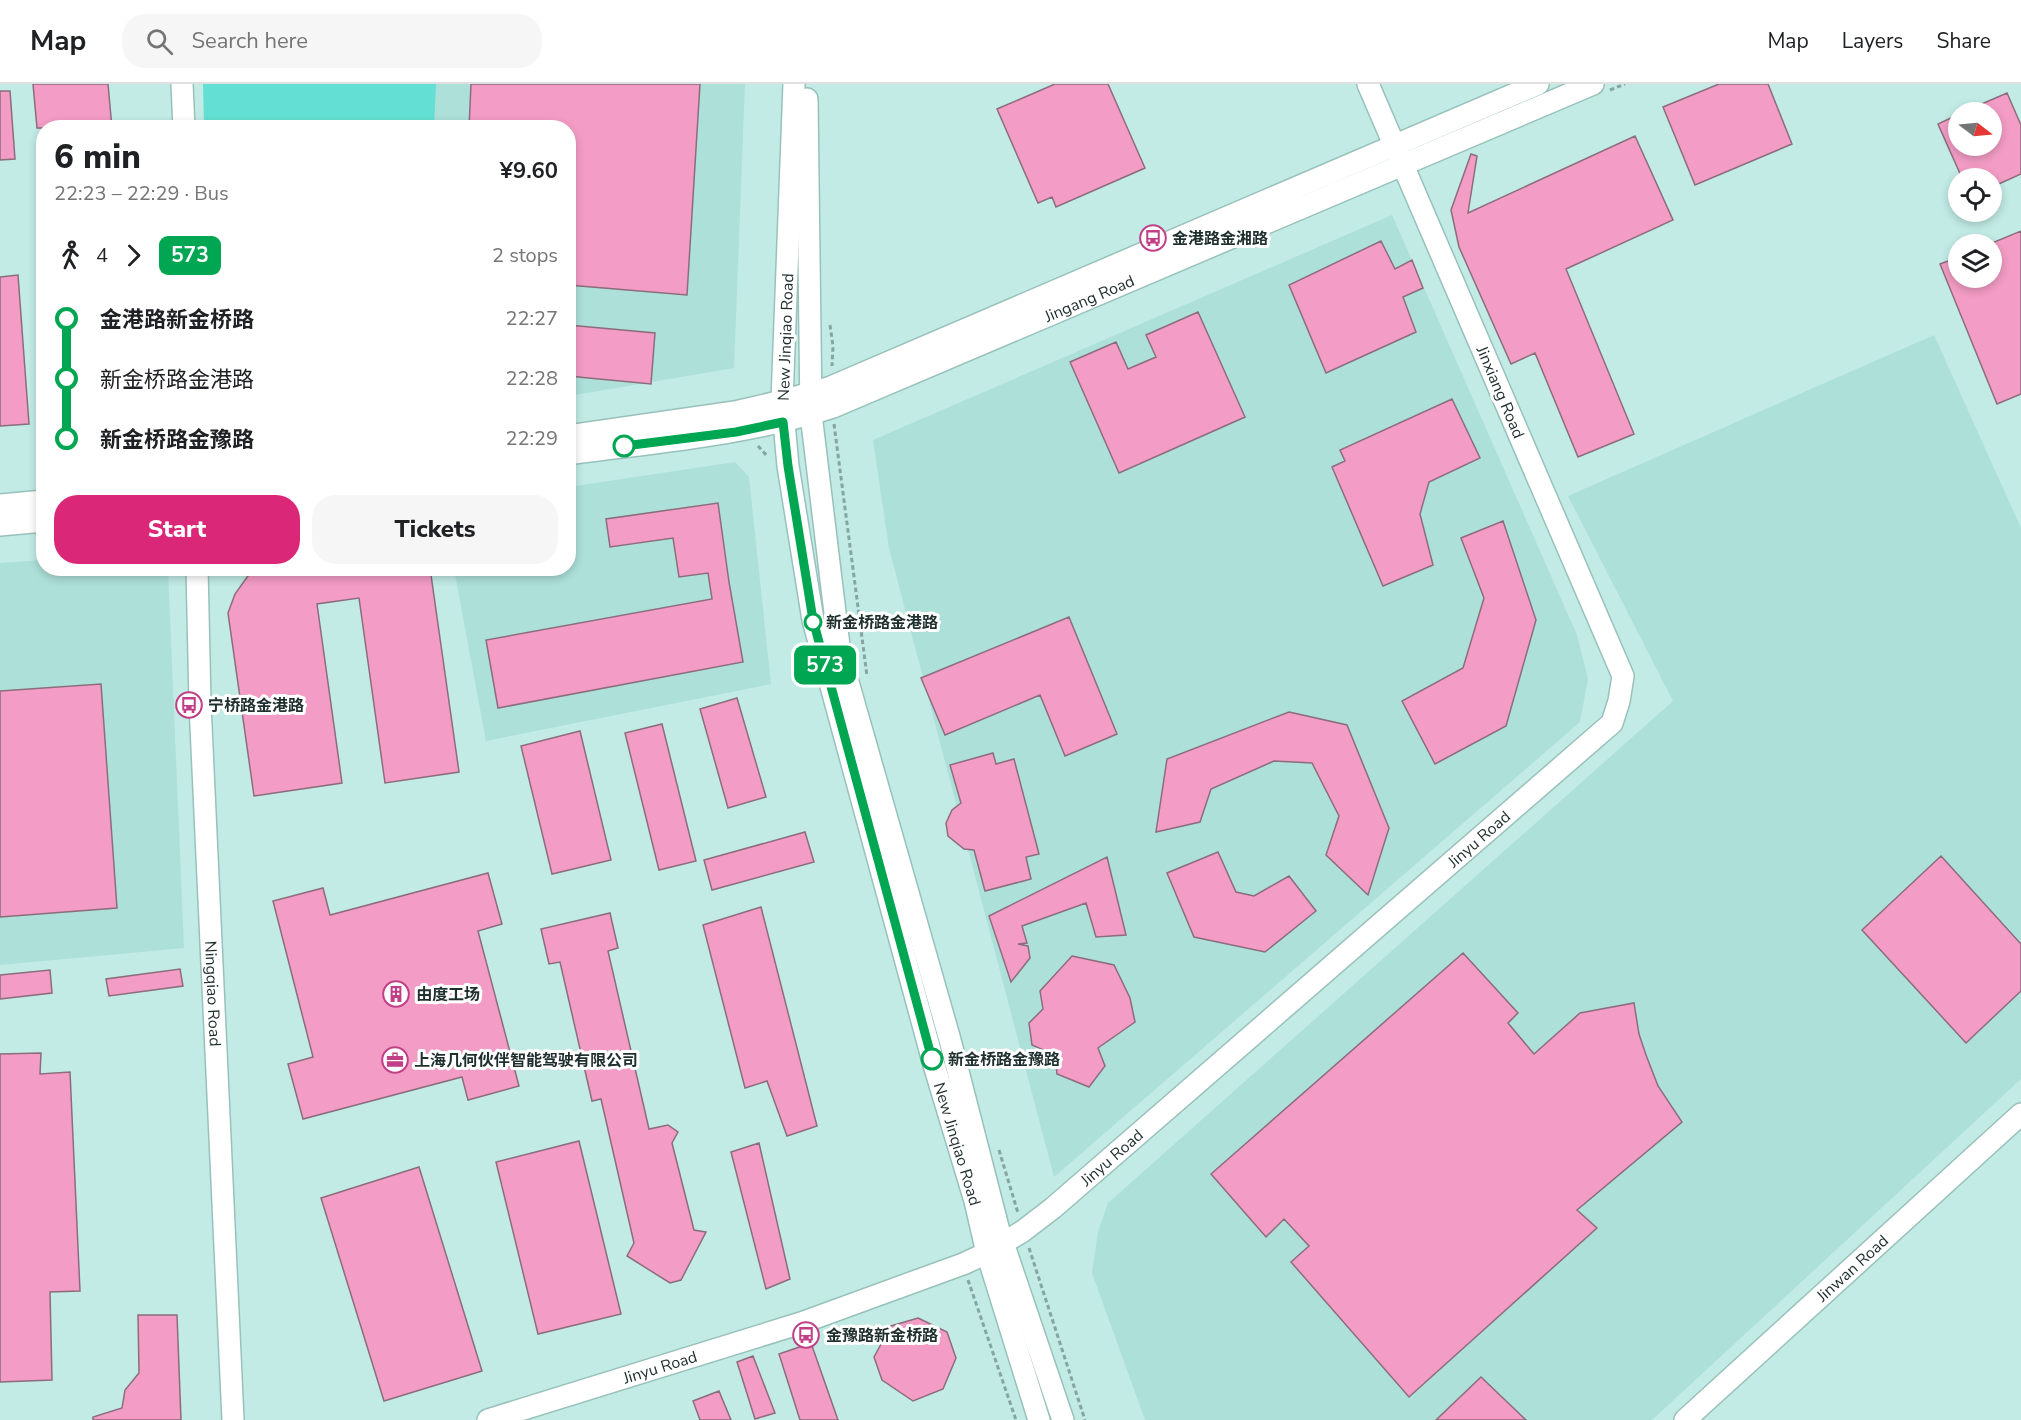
<!DOCTYPE html>
<meta charset="utf-8">
<style>
body{margin:0;font-family:"Nunito Sans","Noto Sans SC",sans-serif;background:#f6f6f6;color:#202124;height:100vh;display:flex;flex-direction:column;font-size:22px;white-space:nowrap}
*{box-sizing:border-box;margin:0}
p{font-size:20px;color:#757577}
.icon{flex:none;width:33px;height:33px;fill:none;stroke:currentColor;stroke-width:2;stroke-linecap:round;stroke-linejoin:round}
.map{position:relative;flex:1;overflow:hidden}
.panel{position:absolute;left:36px;top:36px;width:540px;height:456px;display:flex;flex-direction:column;background:#fff;border-radius:24px;box-shadow:0 3px 9px #0003}
.panel>*{flex:none}
.badge{padding:0 12px;border-radius:9px;font-size:21px;line-height:39px}
.needle{width:39px;rotate:106deg}
.buttons{position:absolute;left:1948px;top:18px;display:grid;gap:12px}
.buttons a{display:grid;place-items:center;width:54px;height:54px;border-radius:50%;background:#fff;box-shadow:0 3px 9px #0003;font-size:30px}
.map>.badge{position:absolute;translate:-50% -50%;box-shadow:0 0 0 3px #fff}
.legs{display:flex;align-items:center;gap:9px;height:66px;padding:0 18px;font-size:20px}
.legs p{margin-inline-start:auto}
.overview{display:flex;align-items:center;justify-content:space-between;height:102px;padding:0 18px}
h1{font-size:33px;font-weight:800;line-height:45px}
.primary-button{display:flex;gap:12px;margin-top:auto;padding:12px 18px}
.primary-button a{flex:1;height:69px;border-radius:24px;background:#db2777;color:#fff;font-size:24px;font-weight:800;line-height:69px;text-align:center}
.primary-button a+a{background:#f6f6f6;color:#202124}
ul{padding:0 18px;list-style:none}
li{display:flex;align-items:center;gap:21px;height:60px;font-size:22px}
li i{display:grid;place-items:center;width:9px;height:100%;margin:0 8px;background:currentColor}
li i::after{content:'';width:15px;height:15px;margin:-8px;border:4px solid;border-radius:50%;background:#fff}
li p{margin-inline-start:auto}
li:first-child i{background:linear-gradient(#0000 50%,currentColor 0)}
li:last-child i{background:linear-gradient(currentColor 50%,#0000 0)}
header{display:flex;align-items:center;gap:36px;box-sizing:border-box;height:84px;padding:0 30px;background:#fff;border-bottom:2px solid #e0e0e0}
header strong{font-size:28px}
nav{display:flex;gap:33px;margin-inline-start:auto;font-size:21px}
.search{width:420px;height:54px;background:#f6f6f6;display:flex;align-items:center;gap:15px;box-sizing:border-box;padding:0 21px;border-radius:24px;color:#757577;font-size:22px}
.map>svg:first-child{display:block}
.built{fill:#ade0d9}
.green{fill:#63e0d3}
.building{fill:#f39cc5;stroke:#8c6d7b;stroke-width:1.5}
.lines{fill:none;stroke-linecap:round;stroke-linejoin:round}
.minor-casing{stroke:#99c1bb;stroke-width:24}
.path{stroke:#85a5a0;stroke-width:3;stroke-dasharray:4.5 3;stroke-linecap:butt}
.minor{stroke:#fff;stroke-width:21}
.line-1-casing{stroke:#fff;stroke-width:14}
.line-1{stroke:#00a651;stroke-width:9}
.stop-1-dot{fill:#fff;stroke:#00a651;stroke-width:3}
.labels{text-anchor:middle;stroke-width:6;stroke-linejoin:round;paint-order:stroke}
.poi-label{font-size:16px;font-weight:bold;fill:#1f2f2d;stroke:#fff;text-anchor:start}
.street-label{font-size:16px;fill:#1f2f2d;stroke:#fff}
.stop-label{font-size:16px;font-weight:bold;fill:#1f2f2d;stroke:#fff;text-anchor:start}
</style>
<header>
<strong>Map</strong>
<div class="search"><svg class="icon" aria-label="search" viewBox="0 0 24 24"><circle cx="10" cy="10" r="6"/><path d="M15 15l6 6"/></svg>Search here</div>
<nav><a>Map</a><a>Layers</a><a>Share</a></nav>
</header>
<div class="map">
<svg width="2021" height="1336" viewBox="0 0 2021 1336">
<rect width="100%" height="100%" fill="#c2ebe5"/>
<path class="built" d="M207,0H745L734,284L569,312L568,44L208,43Z
M1392,131L1577,551L1588,595L1580,638L1054,1093L889,464L873,356Z
M1934,251L2021,444V995L1652,1336H1145L1092,1189L1098,1148L1108,1119L1673,617L1568,412Z
M735,378L749,393L771,600L486,657L454,485L568,484L569,403Z
M43,476L44,484L168,485L184,864L0,881V479Z"/>
<path class="green" d="M203,0H436L434,43H204Z"/>
<path class="building" d="M33,0H108L112,44H37Z
M471,0H700L687,211L568,201V44H469Z
M1055,0H1108L1145,84L1056,123L1052,113L1038,119L997,25Z
M1719,0H1768L1792,60L1695,101L1663,23Z
M0,7H10L15,75L0,76Z
M2007,9L2021,41V90L1992,103V94H1962L1938,40L1959,30V62H1992V28H1963Z
M1635,52L1673,136L1566,185L1634,350L1578,373L1535,269L1511,280L1459,163L1451,126L1471,70L1477,72L1468,129Z
M2021,147V310L1997,320L1940,180L1959,173V194H1992V159Z
M1381,157L1395,185L1412,176L1423,204L1403,213L1416,248L1326,289L1289,201Z
M18,191L29,340L0,342V193Z
M1198,228L1245,333L1119,389L1070,278L1116,258L1128,285L1156,273L1146,251Z
M568,241L655,249L651,300L568,292Z
M1452,315L1480,374L1429,398L1420,430L1433,481L1383,502L1332,383L1345,377L1340,366Z
M718,419L729,498L743,578L498,624L486,556L712,515L708,489L679,493L673,454L610,463L606,435Z
M1503,437L1536,536L1506,642L1435,680L1402,617L1463,584L1484,514L1461,454Z
M256,484H430L459,688L385,699L359,514L317,520L342,699L254,712L228,529L235,510L250,489Z
M1069,533L1117,650L1065,672L1040,611L945,651L921,594Z
M101,600L117,824L0,833V607Z
M737,614L766,713L728,724L700,625Z
M1289,628L1347,641L1389,744L1368,811L1326,771L1339,732L1312,679L1274,677L1211,705L1200,738L1156,748L1167,675Z
M662,640L696,777L659,786L625,649Z
M580,647L611,776L552,790L521,662Z
M993,669L996,680L1014,675L1039,770L1026,773L1031,795L985,807L974,766L964,765L948,752L946,739L952,726L961,719L950,681Z
M805,748L814,778L712,806L704,776Z
M1218,768L1236,808L1254,812L1289,792L1316,827L1265,868L1194,853L1167,789Z
M1941,772L2021,860V907L1966,959L1862,846Z
M1107,773L1126,851L1096,853L1086,819L1022,842L1027,859L1018,860L1028,862L1030,874L1011,898L989,832Z
M488,789L502,840L478,847L519,1002L468,1016L462,993L303,1035L288,980L313,973L273,817L323,804L330,831Z
M761,823L817,1042L787,1052L767,997L745,1004L703,841Z
M610,829L618,864L608,867L649,1045L668,1041L678,1048L672,1059L694,1146L706,1148L681,1196L670,1199L627,1172L634,1159L601,1015L592,1017L560,878L549,880L541,845Z
M1463,869L1518,929L1508,939L1534,970L1580,929L1634,919L1639,950L1646,971L1658,1002L1682,1038L1577,1126L1597,1144L1409,1313L1291,1178L1309,1162L1284,1135L1266,1153L1211,1090Z
M1072,872L1114,881L1130,914L1135,938L1098,964L1105,982L1089,1003L1057,990L1055,971L1032,961L1029,939L1043,925L1040,907Z
M180,885L183,902L109,912L106,895Z
M50,886L52,909L0,915V891Z
M41,969L40,990L70,988L80,1207L50,1208L52,1296L0,1298V970Z
M579,1057L621,1230L538,1250L496,1078Z
M759,1059L790,1195L766,1205L731,1068Z
M419,1083L482,1287L384,1317L321,1114Z
M138,1231H177L181,1336H93V1333L122,1324L125,1306L139,1289Z
M918,1234L947,1248L956,1274L943,1305L913,1317L882,1296L874,1273L891,1242Z
M811,1259L838,1336H800L779,1270Z
M753,1272L775,1329L755,1335L737,1278Z
M1481,1293L1526,1336H1436Z
M719,1307L731,1336H700L693,1317Z"/>
<g class="lines">
<g class="minor-casing">
<g id="minor">
<path d="M182,0L184,44"/>
<path id="s1" d="M794,0L782,317L788,382L813,536L934,981L975,1117L987,1169L1039,1336"/>
<path d="M807,15L811,330L840,570L950,956L999,1147L1063,1336"/>
<path d="M568,352L735,328L782,317L831,303L1538,0"/>
<path id="s2" d="M568,370C657,358 747,351 833,323L1593,0"/>
<path d="M0,421L44,417"/>
<path d="M0,441L44,437"/>
<path id="s3" d="M197,484L200,620L233,1336"/>
<path id="s4" d="M488,1336L801,1239L963,1180L987,1169L1023,1147L1053,1124L1612,639L1619,617L1623,592L1368,0"/>
<path id="s5" d="M1685,1336L2021,1030"/>
</g>
</g>
<path class="path" d="M1610,6L1625,0
M830,241L833,262L832,282
M834,340L867,592
M758,362L768,373
M999,1066L1018,1129
M1029,1164L1085,1336
M968,1196L1016,1336"/>
<use href="#minor" class="minor"/>
</g>
<g class="lines">
<g class="line-1-casing">
<path id="line-1" d="M624,362L736,348L783,338L788,382L813,536L932,975"/>
</g>
<use href="#line-1" class="line-1"/>
</g>
<defs>
<g id="bus-ring" transform="scale(1.35)"><circle r="9.5" fill="#fff" stroke="#c13f87" stroke-width="1.5"/><path d="M-5-6H5V4H4V6H2V4H-2V6H-4V4H-5ZM-3.5-4V0h7V-4ZM-3.5 1.2v1.5H-2V1.2ZM2 1.2v1.5H3.5V1.2Z" fill="#c13f87"/></g>
<g id="building-ring" transform="scale(1.35)"><circle r="9.5" fill="#fff" stroke="#c13f87" stroke-width="1.5"/><path d="M-4-6H4V6H1V3H-1V6H-4ZM-2.5-4.3h1.7v1.8h-1.7ZM.8-4.3h1.7v1.8H.8ZM-2.5-1h1.7V.8h-1.7ZM.8-1h1.7V.8H.8Z" fill="#c13f87"/></g>
<g id="office-ring" transform="scale(1.35)"><circle r="9.5" fill="#fff" stroke="#c13f87" stroke-width="1.5"/><path d="M-6-3h4V-5.5h4V-3h4V5H-6ZM-1-4.5V-3h2v-1.5ZM-6 0V1H6V0Z" fill="#c13f87"/></g>
</defs>
<g fill-rule="evenodd">
<use href="#bus-ring" x="1153" y="154"/>
<use href="#bus-ring" x="189" y="621"/>
<use href="#building-ring" x="396" y="910"/>
<use href="#office-ring" x="395" y="976"/>
<use href="#bus-ring" x="806" y="1251"/>
</g>
<g class="stop-1-dot">
<circle cx="624" cy="362" r="10"/>
<circle cx="813" cy="538" r="8"/>
<circle cx="932" cy="975" r="10"/>
</g>
<g class="labels">
<g class="poi-label">
<text x="1172" y="160">金港路金湘路</text>
<text x="208" y="627">宁桥路金港路</text>
<text x="416" y="916">由度工场</text>
<text x="414" y="982">上海几何伙伴智能驾驶有限公司</text>
<text x="826" y="1257">金豫路新金桥路</text>
</g>
<g class="street-label">
<text dy="6" stroke="none"><textPath href="#s2" startOffset="548">Jingang Road</textPath></text>
<text transform="translate(785 253) rotate(-88)" y="6">New Jinqiao Road</text>
<text transform="translate(1501 308) rotate(67)" y="6">Jinxiang Road</text>
<text dy="6" stroke="none"><textPath href="#s4" startOffset="1170">Jinyu Road</textPath></text>
<text dy="6" stroke="none"><textPath href="#s3" startOffset="426">Ningqiao Road</textPath></text>
<text dy="6" stroke="none"><textPath href="#s1" startOffset="1082">New Jinqiao Road</textPath></text>
<text dy="6" stroke="none"><textPath href="#s4" startOffset="684">Jinyu Road</textPath></text>
<text dy="6" stroke="none"><textPath href="#s5" startOffset="226">Jinwan Road</textPath></text>
<text dy="6" stroke="none"><textPath href="#s4" startOffset="180">Jinyu Road</textPath></text>
</g>
<g class="stop-label">
<text x="826" y="544">新金桥路金港路</text>
<text x="948" y="981">新金桥路金豫路</text>
</g>
</g>
</svg>
<div class="buttons">
<a><svg class="needle" viewBox="-14 -14 28 28"><path d="M0-13l5 13h-10z" fill="#e53935"/><path d="M0 13l5-13h-10z" fill="#757577"/></svg></a>
<a><svg class="icon" aria-label="locate" viewBox="0 0 24 24"><circle cx="12" cy="12" r="6"/><path d="M12 2v4M12 18v4M2 12h4M18 12h4"/></svg></a>
<a><svg class="icon" aria-label="layers" viewBox="0 0 24 24"><path d="M12 4l9 5-9 5-9-5zM3 14l9 5 9-5"/></svg></a>
</div>
<b class="badge" style="left:825px;top:581px;background:#00a651;color:#fff">573</b>
<section class="panel">
<div class="overview"><div><h1>6 min</h1><p>22:23 – 22:29 · Bus</p></div><b>¥9.60</b></div>
<div class="legs"><svg class="icon" aria-label="walk" viewBox="0 0 24 24"><circle cx="13" cy="4" r="2"/><path d="M13 8l-2 6 4 7M11 14l-3 7M7 12l3-4h3l4 4"/></svg>4<svg class="icon" aria-label="forward" viewBox="0 0 24 24"><path d="M9 5l7 7-7 7"/></svg><b class="badge" style="background:#00a651;color:#fff">573</b><p>2 stops</p></div>
<ul>
<li><i style="color:#00a651"></i><b>金港路新金桥路</b><p>22:27</p></li>
<li><i style="color:#00a651"></i><span>新金桥路金港路</span><p>22:28</p></li>
<li><i style="color:#00a651"></i><b>新金桥路金豫路</b><p>22:29</p></li>
</ul>
<div class="primary-button"><a>Start</a><a>Tickets</a></div>
</section>
</div>
